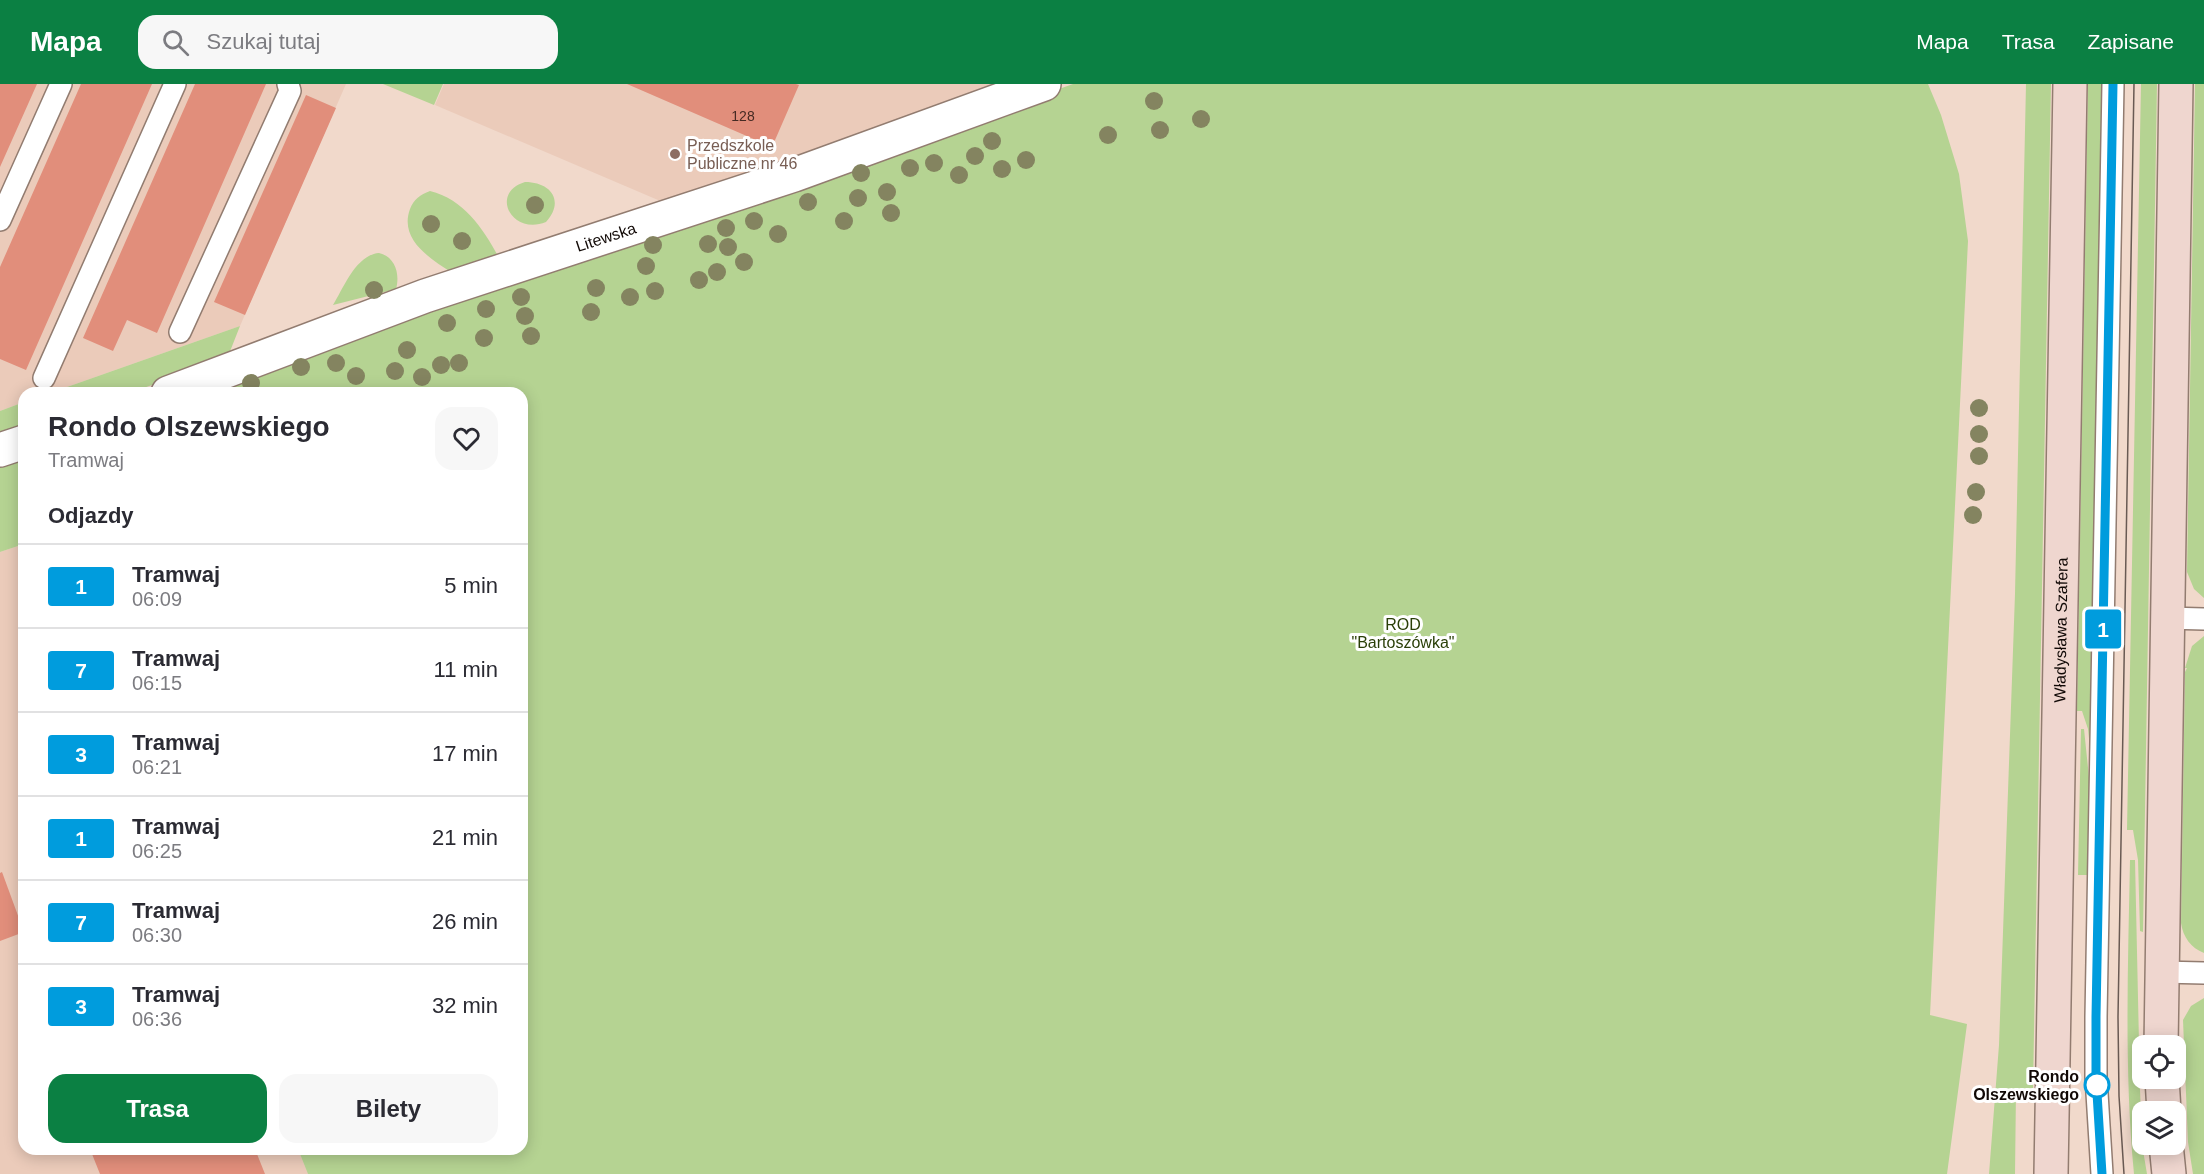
<!DOCTYPE html>
<html lang="pl">
<meta charset="utf-8">
<style>
body{margin:0;font-family:Helvetica,sans-serif;background:#f7f7f7;color:#2b2b33;height:100vh;display:flex;flex-direction:column;font-size:22px;white-space:nowrap}
*{box-sizing:border-box;margin:0}
p{font-size:20px;color:#7c7c81}
.icon{flex:none;width:33px;height:33px;fill:none;stroke:currentColor;stroke-width:2;stroke-linecap:round;stroke-linejoin:round}
.map{position:relative;flex:1;overflow:hidden}
.drawer{position:absolute;left:18px;top:303px;width:510px;height:768px;display:flex;flex-direction:column;background:#fff;border-radius:18px;box-shadow:0 3px 15px #0003}
.drawer>*{flex:none}
.badge{padding:0 12px;border-radius:4px;font-size:21px;line-height:39px}
.fabs{position:absolute;left:2132px;top:951px;display:grid;gap:12px}
.fabs a{display:grid;place-items:center;width:54px;height:54px;border-radius:12px;background:#fff;box-shadow:0 3px 15px #0003;font-size:30px}
.map>.badge{position:absolute;translate:-50% -50%;box-shadow:0 0 0 3px #fff}
h2{padding:0 30px;font-size:22px;line-height:54px}
.round{display:grid;place-items:center;flex:none;width:63px;height:63px;border-radius:18px;background:#f7f7f7}
.head{display:flex;align-items:center;justify-content:space-between;height:102px;padding:0 30px}
h1{font-size:28px;font-weight:600;line-height:45px}
.cta{display:flex;gap:12px;margin-top:auto;padding:12px 30px}
.cta a{flex:1;height:69px;border-radius:18px;background:#0b8043;color:#fff;font-size:24px;font-weight:600;line-height:69px;text-align:center}
.cta a+a{background:#f7f7f7;color:#2b2b33}
ul{padding:0;list-style:none}
li{display:flex;align-items:center;gap:18px;height:84px;padding:0 30px;border-top:2px solid #e1e1e2}
li div{flex:1}
li b{display:block;font-size:22px}
li em{font-style:normal}
li .badge{min-width:66px;font-weight:700;text-align:center}
header{display:flex;align-items:center;gap:36px;box-sizing:border-box;height:84px;padding:0 30px;background:#0b8043;color:#fff}
header strong{font-size:28px}
nav{display:flex;gap:33px;margin-inline-start:auto;font-size:21px}
.search{width:420px;height:54px;background:#f7f7f7;display:flex;align-items:center;gap:15px;box-sizing:border-box;padding:0 21px;border-radius:18px;color:#7c7c81;font-size:22px}
.map>svg:first-child{display:block}
.built{fill:#ebcbba}
.green{fill:#b5d392}
.building{fill:#e18e7b}
.lines{fill:none;stroke-linecap:round;stroke-linejoin:round}
.lane-casing{stroke:#927c70;stroke-width:24}
.street-casing{stroke:#927c70;stroke-width:36}
.secondary-casing{stroke:#927c70;stroke-width:36}
.lane{stroke:#fff;stroke-width:21}
.street{stroke:#fff;stroke-width:33}
.secondary{stroke:#efd6cf;stroke-width:33}
.tram{stroke:#695a53;stroke-width:1.5}
.tree{fill:#848460}
.line-casing{stroke:#fff;stroke-width:14}
.line{stroke:#009cdd;stroke-width:9}
.education-dot{fill:#8d6e63;stroke:#fff;stroke-width:2}
.stop-dot{fill:#fff;stroke:#009cdd;stroke-width:3}
.labels{text-anchor:middle;stroke-width:6;stroke-linejoin:round;paint-order:stroke}
.number-label{font-size:14px;fill:#452a23}
.education-label{font-size:16px;fill:#785e54;stroke:#fff;text-anchor:start}
.street-label{font-size:16px;fill:#110906;stroke:#fff}
.park-label{font-size:16px;fill:#2a3f08;stroke:#fff}
.stop-label{font-size:16px;font-weight:bold;fill:#110906;stroke:#fff;text-anchor:end}
</style>
<header>
<strong>Mapa</strong>
<div class="search"><svg class="icon" aria-label="search" viewBox="0 0 24 24"><circle cx="10" cy="10" r="6"/><path d="M15 15l6 6"/></svg>Szukaj tutaj</div>
<nav><a>Mapa</a><a>Trasa</a><a>Zapisane</a></nav>
</header>
<div class="map">
<svg width="2204" height="1090" viewBox="0 0 2204 1090">
<rect width="100%" height="100%" fill="#f1d9cb"/>
<path class="built" d="M0,0H346L240,242L50,309H24V318L0,327Z
M444,0H996L665,119L435,21Z
M24,460V1065H298L308,1090H0V468Z"/>
<path class="green" d="M383,0H443L434,21Z
M1073,0H1928L1941,31L1959,90L1968,157L1930,931L1967,940L1947,1090H308L298,1065H522V309H195L804,97Z
M2026,0H2051L2033,1005L2016,1006L2015,1090H1989L1999,961L2015,510Z
M2088,0H2105L2093,693L2088,645L2082,627H2077Z
M2141,0H2157L2143,848L2140,847L2138,776L2133,746H2127Z
M2195,0H2204V514L2194,505L2187,488Z
M525,98C551,98 565,117 546,138C512,152 489,109 525,98Z
M430,107C463,115 483,144 498,172L451,188C429,174 399,155 410,125C414,115 420,111 430,107Z
M379,169C396,173 400,191 396,205L333,221C344,203 356,171 379,169Z
M240,242L227,275L129,309H50Z
M24,318V346L0,354V327Z
M24,368V460L0,468V377Z
M2204,552V869C2191,864 2183,853 2181,839L2185,588L2187,584H2185L2192,562Z
M2081,645H2084L2090,703L2088,791H2078Z
M2130,776H2135L2140,1005L2142,1060L2147,1090H2134C2124,986 2128,881 2130,776Z
M2204,914V1090H2193L2188,1058L2183,936L2191,922Z"/>
<path class="building" d="M0,0H37L0,83Z
M81,0H152L26,286L0,275V183Z
M195,0H266L157,249L127,236L113,267L83,254Z
M627,0H796L799,1L772,63Z
M306,11L336,24L245,231L214,218Z
M2,788L24,848L0,857V789Z
M90,1065H255L265,1090H100Z"/>
<g class="lines">
<g class="lane-casing">
<path id="lane" d="M0,136L61,0
M180,248L290,7L288,0
M44,294L175,0
M2167,534L2204,535
M2161,888L2204,889
M2102,1090L2096,993V933L2113,0"/>
</g>
<g class="street-casing">
<g id="street">
<path id="s1" d="M168,309L425,212L794,91L1044,0"/>
<path d="M0,366L24,358"/>
</g>
</g>
<g class="secondary-casing">
<g id="secondary">
<path d="M2161,962L2176,0"/>
<path d="M2162,994L2164,1028"/>
<path d="M2166,1060L2169,1090"/>
<path id="s2" d="M2051,1090L2070,0"/>
</g>
</g>
<use href="#lane" class="lane"/>
<use href="#street" class="street"/>
<use href="#secondary" class="secondary"/>
<path class="tram" d="M2102,1090L2096,993V933L2113,0
M2124,1090L2119,1012L2118,933L2134,0"/>
</g>
<g class="tree">
<circle cx="1154" cy="17" r="9"/>
<circle cx="1201" cy="35" r="9"/>
<circle cx="1160" cy="46" r="9"/>
<circle cx="1108" cy="51" r="9"/>
<circle cx="992" cy="57" r="9"/>
<circle cx="975" cy="72" r="9"/>
<circle cx="1026" cy="76" r="9"/>
<circle cx="934" cy="79" r="9"/>
<circle cx="910" cy="84" r="9"/>
<circle cx="1002" cy="85" r="9"/>
<circle cx="861" cy="89" r="9"/>
<circle cx="959" cy="91" r="9"/>
<circle cx="887" cy="108" r="9"/>
<circle cx="858" cy="114" r="9"/>
<circle cx="808" cy="118" r="9"/>
<circle cx="535" cy="121" r="9"/>
<circle cx="891" cy="129" r="9"/>
<circle cx="754" cy="137" r="9"/>
<circle cx="844" cy="137" r="9"/>
<circle cx="431" cy="140" r="9"/>
<circle cx="726" cy="144" r="9"/>
<circle cx="778" cy="150" r="9"/>
<circle cx="462" cy="157" r="9"/>
<circle cx="708" cy="160" r="9"/>
<circle cx="653" cy="161" r="9"/>
<circle cx="728" cy="163" r="9"/>
<circle cx="744" cy="178" r="9"/>
<circle cx="646" cy="182" r="9"/>
<circle cx="717" cy="188" r="9"/>
<circle cx="699" cy="196" r="9"/>
<circle cx="596" cy="204" r="9"/>
<circle cx="374" cy="206" r="9"/>
<circle cx="655" cy="207" r="9"/>
<circle cx="521" cy="213" r="9"/>
<circle cx="630" cy="213" r="9"/>
<circle cx="486" cy="225" r="9"/>
<circle cx="591" cy="228" r="9"/>
<circle cx="525" cy="232" r="9"/>
<circle cx="447" cy="239" r="9"/>
<circle cx="531" cy="252" r="9"/>
<circle cx="484" cy="254" r="9"/>
<circle cx="407" cy="266" r="9"/>
<circle cx="336" cy="279" r="9"/>
<circle cx="459" cy="279" r="9"/>
<circle cx="441" cy="281" r="9"/>
<circle cx="301" cy="283" r="9"/>
<circle cx="395" cy="287" r="9"/>
<circle cx="356" cy="292" r="9"/>
<circle cx="422" cy="293" r="9"/>
<circle cx="251" cy="299" r="9"/>
<circle cx="1979" cy="324" r="9"/>
<circle cx="1979" cy="350" r="9"/>
<circle cx="1979" cy="372" r="9"/>
<circle cx="1976" cy="408" r="9"/>
<circle cx="1973" cy="431" r="9"/>
</g>
<g class="lines">
<g class="line-casing">
<path id="line" d="M2102,1090L2096,993V933L2113,0"/>
</g>
<use href="#line" class="line"/>
</g>
<circle class="education-dot" cx="675" cy="70" r="6"/>
<circle class="stop-dot" cx="2097" cy="1001" r="12"/>
<g class="labels">
<g class="number-label">
<text x="743" y="37">128</text>
</g>
<g class="education-label">
<text x="687" y="67">Przedszkole<tspan x="687" dy="18">Publiczne nr 46</tspan></text>
</g>
<g class="street-label">
<text dy="6" stroke="none"><textPath href="#s1" startOffset="465">Litewska</textPath></text>
<text dy="6" stroke="none"><textPath href="#s2" startOffset="544">Władysława Szafera</textPath></text>
</g>
<g class="park-label">
<text x="1403" y="546">ROD<tspan x="1403" dy="18">"Bartoszówka"</tspan></text>
</g>
<g class="stop-label">
<text x="2079" y="998">Rondo<tspan x="2079" dy="18">Olszewskiego</tspan></text>
</g>
</g>
</svg>
<div class="fabs">
<a><svg class="icon" aria-label="locate" viewBox="0 0 24 24"><circle cx="12" cy="12" r="6"/><path d="M12 2v4M12 18v4M2 12h4M18 12h4"/></svg></a>
<a><svg class="icon" aria-label="layers" viewBox="0 0 24 24"><path d="M12 4l9 5-9 5-9-5zM3 14l9 5 9-5"/></svg></a>
</div>
<b class="badge" style="left:2103px;top:545px;background:#009cdd;color:#fff">1</b>
<section class="drawer">
<div class="head"><div><h1>Rondo Olszewskiego</h1><p>Tramwaj</p></div><a class="round"><svg class="icon" aria-label="heart" viewBox="0 0 24 24"><path d="M12 20l-8-8c-3-5 5-10 8-4 3-6 11-1 8 4z"/></svg></a></div>
<h2>Odjazdy</h2>
<ul>
<li><span class="badge" style="background:#009cdd;color:#fff">1</span><div><b>Tramwaj</b><p>06:09</p></div><em>5 min</em></li>
<li><span class="badge" style="background:#009cdd;color:#fff">7</span><div><b>Tramwaj</b><p>06:15</p></div><em>11 min</em></li>
<li><span class="badge" style="background:#009cdd;color:#fff">3</span><div><b>Tramwaj</b><p>06:21</p></div><em>17 min</em></li>
<li><span class="badge" style="background:#009cdd;color:#fff">1</span><div><b>Tramwaj</b><p>06:25</p></div><em>21 min</em></li>
<li><span class="badge" style="background:#009cdd;color:#fff">7</span><div><b>Tramwaj</b><p>06:30</p></div><em>26 min</em></li>
<li><span class="badge" style="background:#009cdd;color:#fff">3</span><div><b>Tramwaj</b><p>06:36</p></div><em>32 min</em></li>
</ul>
<div class="cta"><a>Trasa</a><a>Bilety</a></div>
</section>
</div>
